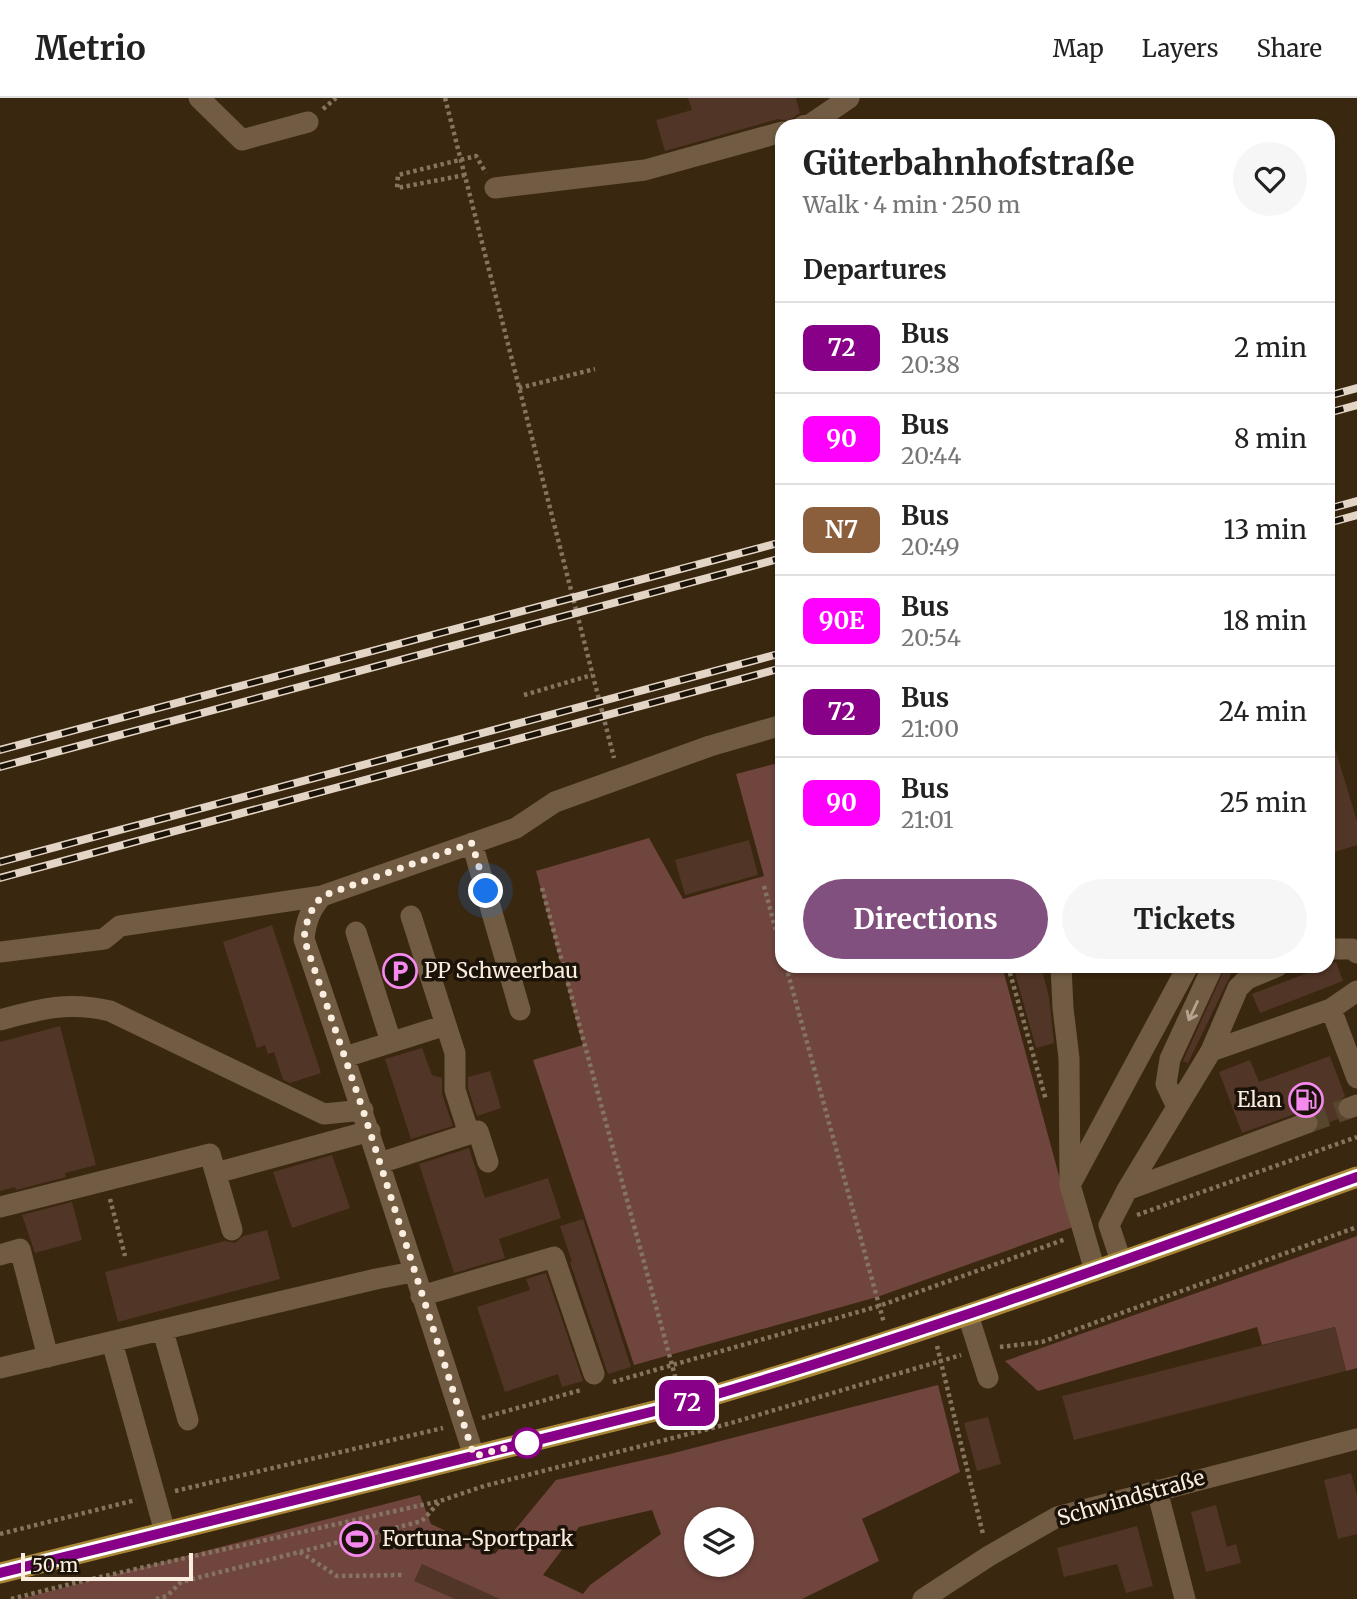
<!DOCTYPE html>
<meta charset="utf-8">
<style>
body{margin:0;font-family:Merriweather,serif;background:#f6f6f6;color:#222;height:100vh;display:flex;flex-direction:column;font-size:26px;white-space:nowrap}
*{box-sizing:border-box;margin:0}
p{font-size:23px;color:#767676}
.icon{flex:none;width:38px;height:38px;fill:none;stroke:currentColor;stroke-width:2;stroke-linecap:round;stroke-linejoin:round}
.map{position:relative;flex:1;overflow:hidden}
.panel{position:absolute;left:775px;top:21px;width:560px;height:854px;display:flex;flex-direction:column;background:#fff;border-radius:21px;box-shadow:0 2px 5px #0004}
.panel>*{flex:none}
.badge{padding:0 14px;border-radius:10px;font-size:24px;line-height:46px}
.buttons{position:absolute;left:684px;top:1409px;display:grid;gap:14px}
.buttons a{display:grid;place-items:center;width:70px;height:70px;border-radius:50%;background:#fff;box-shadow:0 2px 5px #0004;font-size:35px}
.scale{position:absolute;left:21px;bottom:18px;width:172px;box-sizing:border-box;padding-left:7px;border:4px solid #fbeee0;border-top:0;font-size:19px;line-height:24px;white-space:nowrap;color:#fbeee0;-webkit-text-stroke:5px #1b1208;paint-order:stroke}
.you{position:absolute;width:35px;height:35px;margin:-18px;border:5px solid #fff;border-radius:50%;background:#1a73e8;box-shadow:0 0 0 10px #1a73e833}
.map>.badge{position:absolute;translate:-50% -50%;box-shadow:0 0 0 4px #fff}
h2{padding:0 28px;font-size:26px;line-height:63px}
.round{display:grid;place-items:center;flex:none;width:74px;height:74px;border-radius:37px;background:#f6f6f6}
.head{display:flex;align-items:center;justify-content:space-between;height:119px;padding:0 28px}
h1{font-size:33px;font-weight:700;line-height:52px}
.primary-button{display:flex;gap:14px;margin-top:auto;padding:14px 28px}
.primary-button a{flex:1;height:80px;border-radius:42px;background:#81507e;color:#fff;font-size:28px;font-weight:700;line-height:80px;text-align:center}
.primary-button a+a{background:#f6f6f6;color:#222}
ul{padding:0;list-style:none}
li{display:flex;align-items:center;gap:21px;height:91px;padding:0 28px;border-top:2px solid #e0e0e0}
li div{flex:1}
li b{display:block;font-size:26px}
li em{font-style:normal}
li .badge{min-width:77px;font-weight:700;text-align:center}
header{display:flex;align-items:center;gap:42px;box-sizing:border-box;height:98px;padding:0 35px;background:#fff;border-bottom:2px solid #e0e0e0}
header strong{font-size:33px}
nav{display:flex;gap:38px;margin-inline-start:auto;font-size:24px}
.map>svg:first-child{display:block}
.green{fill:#70453e;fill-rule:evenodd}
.building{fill:#513526}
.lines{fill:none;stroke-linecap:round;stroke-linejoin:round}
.minor-tunnel{stroke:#57452e;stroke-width:21;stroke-dasharray:21 10;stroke-linecap:butt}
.path{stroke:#857460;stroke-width:4.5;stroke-dasharray:3.5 3.5;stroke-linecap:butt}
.minor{stroke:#715b42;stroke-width:21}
.major{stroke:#a88737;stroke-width:21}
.rail-casing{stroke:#e3d5c6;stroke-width:8}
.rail{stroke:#1b1208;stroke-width:5;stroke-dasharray:16;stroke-linecap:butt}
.oneway{stroke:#b6a491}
.line-casing{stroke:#fff;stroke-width:16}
.line{stroke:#808;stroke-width:10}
.walk{stroke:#fbeee0;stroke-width:7;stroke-dasharray:0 12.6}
.stop-dot{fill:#fff;stroke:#808;stroke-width:3.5}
.labels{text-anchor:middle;stroke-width:7;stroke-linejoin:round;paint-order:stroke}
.poi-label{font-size:21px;fill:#fbeee0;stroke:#1b1208;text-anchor:start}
.street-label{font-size:21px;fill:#fbeee0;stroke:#1b1208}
</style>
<header>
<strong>Metrio</strong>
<nav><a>Map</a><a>Layers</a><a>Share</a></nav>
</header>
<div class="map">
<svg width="1357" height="1501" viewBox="0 0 1357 1501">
<rect width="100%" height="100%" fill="#3a270f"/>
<path class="green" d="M782,664V868H1002L1073,1129L877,1199L634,1267L533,962L583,947L536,773L649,740L683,801L764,778L736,676Z
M1357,1138V1270L1346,1273L1335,1229L1262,1247L1257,1229L1038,1293L1005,1263Z
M938,1287L960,1374L862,1421L879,1463L802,1501H20L420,1397L431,1426L495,1456L556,1382L670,1356ZM652,1412L661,1436L590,1487L583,1496L543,1477L579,1429ZM696,1421H742V1466H696Z"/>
<path class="building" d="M688,0H796L800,15L788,23L778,21L665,53L656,22L692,12Z
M1328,644H1333L1357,723V747L1328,756Z
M749,742L758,777L685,797L675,762Z
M272,827L321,975L290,985L283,982L274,954L268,956L265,947L257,950L223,844Z
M1336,864L1343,883L1260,915L1252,896Z
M1013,868H1041L1049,899L1054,945L1036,950Z
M1226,868H1235L1188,965L1183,963Z
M60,928L96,1067L65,1075L66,1079L16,1092L15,1089L0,1093V944Z
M422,950L432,977L442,980V996L453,1028L411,1041L385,961Z
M1330,958L1345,998L1336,1007L1337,1014L1341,1020L1320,1028L1316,1015L1310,1012L1303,1013L1242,1035L1219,974L1250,962L1259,984Z
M490,973L501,1010L477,1018L468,990V979Z
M469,1050L485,1100L548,1080L561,1120L499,1141L505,1160L454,1175L419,1066Z
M332,1057L350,1110L292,1130L273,1074Z
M72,1104L82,1142L35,1155L22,1117Z
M583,1121L631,1269L608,1276L570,1164H572L560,1128Z
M267,1132L280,1181L118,1224L105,1174L225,1143L235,1145L243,1138Z
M546,1175L583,1283L562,1289L558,1276L505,1294L477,1209L530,1192L526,1181Z
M1335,1229L1346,1273L1074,1342L1062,1298Z
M988,1319L1001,1366L977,1373L964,1325Z
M1351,1375L1357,1397V1436L1338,1441L1324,1382Z
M1216,1407L1227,1449L1236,1446L1241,1465L1206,1474L1191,1414Z
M1137,1428L1153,1488L1126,1495L1117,1466L1064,1479L1057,1450Z
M422,1466L500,1501H455L414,1483Z"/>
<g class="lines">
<path class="minor-tunnel" d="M1307,1025L1349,1010"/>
<path class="path" d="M445,0L614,660
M323,11L336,0
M465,77L397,90L398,77L476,58L486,75
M519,290L595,271
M524,597L592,577
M764,788L782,855
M542,790L678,1289
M786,868L884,1225
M1008,868L1046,1002
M110,1101L125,1158
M1137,1117L1357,1039
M937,1248L983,1436
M1000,1249L1042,1244L1357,1129
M613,1284L879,1208L1066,1141
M482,1320L581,1292
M175,1393L443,1330
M0,1436L136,1402
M300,1454L337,1478L402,1477
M11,1501L78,1484L440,1403L484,1388L724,1327L961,1257
M156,1501L167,1498L181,1484L422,1423L440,1403"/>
<path class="minor" d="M199,0L242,42L308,24
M803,28L811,26L849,0
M495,90L645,72L782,34
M472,745L520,912
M322,798C310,812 306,823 304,841C363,1012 418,1185 474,1358
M356,834L391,944
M1328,851H1352L1357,855
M0,854L104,841L120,828L322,798L516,730L555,704L710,648L782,627
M1061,868L1063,910L1069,960L1070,1087L1095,1173
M1331,911L1357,893
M0,922C40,911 68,903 110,913L324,1016L363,1012
M446,927L455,955V992L469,1036
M1211,953L1238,890L1247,881L1278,868
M345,959L446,927L411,818
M1177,1009L1166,986L1170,961L1213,868
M1349,1010L1357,1007
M380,1065L478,1033L488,1064
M216,1075L370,1033
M1071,1085L1188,868
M1127,1092L1211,953L1331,911L1357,980
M0,1109L210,1056L232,1132
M0,1157L20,1151L48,1259
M1121,1163L1109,1127L1127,1092L1307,1025
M421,1198L554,1159L594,1276
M968,1217L988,1280
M163,1233L188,1322
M112,1244L165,1434
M0,1270L376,1181L413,1174
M1157,1392L1185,1501
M923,1501L989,1458L1057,1419L1357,1341"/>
<path class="major" d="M0,1475L683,1306C911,1241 1134,1159 1357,1079"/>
<g class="rail-casing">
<path id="rail" d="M1328,298L1357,290
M1328,315L1357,307
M1328,411L1357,403
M1328,425L1357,417
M0,652L782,444
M0,669L782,460
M0,764L782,555
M0,780L782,570"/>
</g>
<use href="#rail" class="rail"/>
</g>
<defs><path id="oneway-shaft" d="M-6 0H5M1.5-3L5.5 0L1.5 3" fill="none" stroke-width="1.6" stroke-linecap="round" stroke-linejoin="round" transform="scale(1.75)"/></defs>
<use class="oneway" href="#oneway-shaft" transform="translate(1193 913) rotate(115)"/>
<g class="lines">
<g class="line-casing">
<path id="line" d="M0,1475L683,1306C911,1240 1134,1159 1357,1079"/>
</g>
<use href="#line" class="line"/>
<path class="walk" d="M486,793L472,745L322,798C310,812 306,823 304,841L363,1012L474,1358L534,1343L527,1345"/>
</g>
<defs>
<g id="parking-ring" transform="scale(1.75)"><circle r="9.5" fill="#1b1208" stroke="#f589ee" stroke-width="1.5"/><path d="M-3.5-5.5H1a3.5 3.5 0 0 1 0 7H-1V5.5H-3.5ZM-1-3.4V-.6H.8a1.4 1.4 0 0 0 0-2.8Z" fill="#f589ee"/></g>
<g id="fuel-ring" transform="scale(1.75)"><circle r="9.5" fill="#1b1208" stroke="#f589ee" stroke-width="1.5"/><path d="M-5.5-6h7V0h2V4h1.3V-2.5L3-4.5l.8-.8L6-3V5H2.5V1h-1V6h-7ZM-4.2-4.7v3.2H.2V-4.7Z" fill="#f589ee"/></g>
<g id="stadium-ring" transform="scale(1.75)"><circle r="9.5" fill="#1b1208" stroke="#f589ee" stroke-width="1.5"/><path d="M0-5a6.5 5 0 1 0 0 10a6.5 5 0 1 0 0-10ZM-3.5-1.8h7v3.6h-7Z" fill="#f589ee"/></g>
</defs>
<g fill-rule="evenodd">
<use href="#parking-ring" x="400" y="873"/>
<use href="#fuel-ring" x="1306" y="1002"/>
<use href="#stadium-ring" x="357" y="1441"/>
</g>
<circle class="stop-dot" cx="527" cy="1345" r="14"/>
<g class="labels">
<g class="poi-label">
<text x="424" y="880">PP Schweerbau</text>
<text x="1282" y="1009" text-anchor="end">Elan</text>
<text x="382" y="1448">Fortuna-Sportpark</text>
</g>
<g class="street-label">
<text transform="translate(1131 1400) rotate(-16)" y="7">Schwindstraße</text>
</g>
</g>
</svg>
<div class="buttons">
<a><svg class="icon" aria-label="layers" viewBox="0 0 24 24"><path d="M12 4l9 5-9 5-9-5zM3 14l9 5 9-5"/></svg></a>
</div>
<div class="scale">50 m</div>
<div class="you" style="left:486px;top:793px"></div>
<b class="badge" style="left:687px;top:1305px;background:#808;color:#fff">72</b>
<section class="panel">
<div class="head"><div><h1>Güterbahnhofstraße</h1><p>Walk · 4 min · 250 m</p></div><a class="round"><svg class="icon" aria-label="heart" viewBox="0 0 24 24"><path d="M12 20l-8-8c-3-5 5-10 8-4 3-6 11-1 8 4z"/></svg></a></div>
<h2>Departures</h2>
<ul>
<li><span class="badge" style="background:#808;color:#fff">72</span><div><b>Bus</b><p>20:38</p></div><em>2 min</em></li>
<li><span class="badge" style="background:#f0f;color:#fff">90</span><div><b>Bus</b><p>20:44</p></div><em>8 min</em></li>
<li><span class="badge" style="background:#8b5e3c;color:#fff">N7</span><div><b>Bus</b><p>20:49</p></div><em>13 min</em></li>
<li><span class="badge" style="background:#f0f;color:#fff">90E</span><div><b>Bus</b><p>20:54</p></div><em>18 min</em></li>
<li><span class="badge" style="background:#808;color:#fff">72</span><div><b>Bus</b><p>21:00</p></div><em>24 min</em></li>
<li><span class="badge" style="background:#f0f;color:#fff">90</span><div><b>Bus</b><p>21:01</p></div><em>25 min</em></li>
</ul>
<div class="primary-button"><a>Directions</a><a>Tickets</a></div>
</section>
</div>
